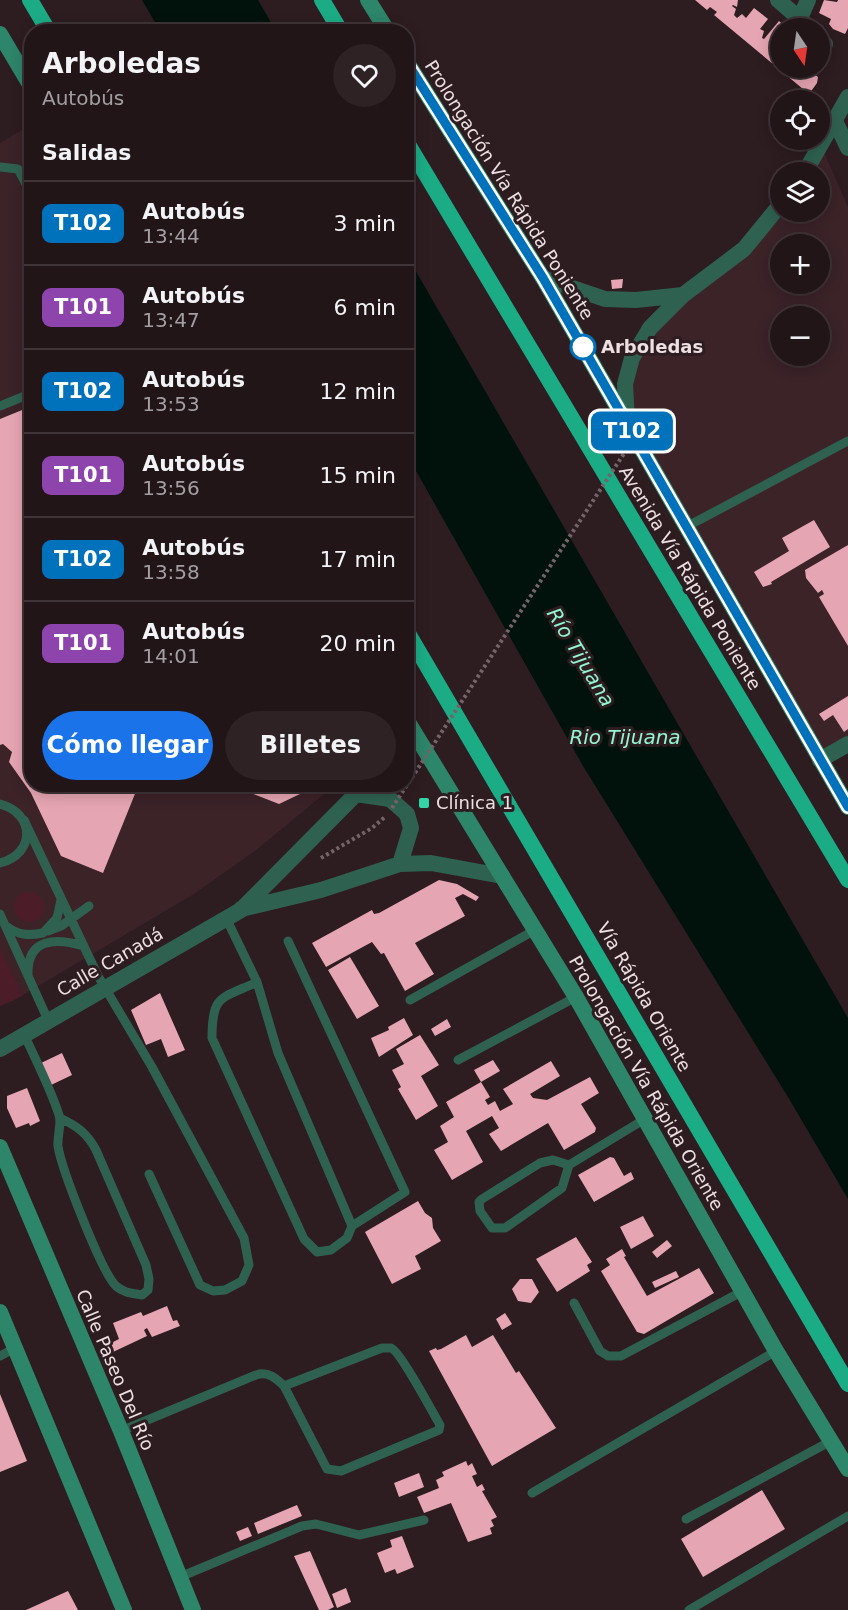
<!DOCTYPE html>
<html lang="es">
<meta charset="utf-8">
<style>
body{margin:0;font-family:"DejaVu Sans",sans-serif;background:#2e2225;color:#f1f3f6;height:100vh;display:flex;flex-direction:column;font-size:22px;white-space:nowrap}
*{box-sizing:border-box;margin:0}
p{font-size:20px;color:#a29fa2}
.icon{flex:none;width:33px;height:33px;fill:none;stroke:currentColor;stroke-width:2;stroke-linecap:round;stroke-linejoin:round}
.map{position:relative;flex:1;overflow:hidden}
.sheet{position:absolute;left:24px;top:24px;width:390px;height:768px;display:flex;flex-direction:column;background:#221518;border-radius:24px;box-shadow:0 3px 15px #0003,0 0 0 2px #3f3437}
.sheet>*{flex:none}
.badge{padding:0 12px;border-radius:9px;font-size:21px;line-height:39px}
.needle{width:39px;rotate:167deg}
.tools{position:absolute;left:770px;top:18px;display:grid;gap:12px}
.tools a{display:grid;place-items:center;width:60px;height:60px;border-radius:50%;background:#221518;box-shadow:0 3px 15px #0003,0 0 0 2px #3f3437;font-size:30px}
.map>.badge{position:absolute;translate:-50% -50%;box-shadow:0 0 0 3px #fff}
h2{padding:0 18px;font-size:22px;line-height:54px}
.round{display:grid;place-items:center;flex:none;width:63px;height:63px;border-radius:32px;background:#2e2225}
.overview{display:flex;align-items:center;justify-content:space-between;height:102px;padding:0 18px}
h1{font-size:28px;font-weight:800;line-height:45px}
.button{display:flex;gap:12px;margin-top:auto;padding:12px 18px}
.button a{flex:1;height:69px;border-radius:36px;background:#1a73e8;color:#fff;font-size:24px;font-weight:800;line-height:69px;text-align:center}
.button a+a{background:#2e2225;color:#f1f3f6}
ul{padding:0;list-style:none}
li{display:flex;align-items:center;gap:18px;height:84px;padding:0 18px;border-top:2px solid #3f3437}
li div{flex:1}
li b{display:block;font-size:22px}
li em{font-style:normal}
li .badge{min-width:66px;font-weight:700;text-align:center}
.map>svg:first-child{display:block}
.built{fill:#3b2328;fill-rule:evenodd}
.green{fill:#4c1d29}
.water{fill:#01120c}
.building{fill:#e5a5b2}
.lines{fill:none;stroke-linecap:round;stroke-linejoin:round}
.path{stroke:#746468;stroke-width:4;stroke-dasharray:3 3;stroke-linecap:butt}
.service{stroke:#2f6150;stroke-width:9}
.minor{stroke:#2f6150;stroke-width:16}
.tertiary{stroke:#2f6150;stroke-width:16}
.secondary{stroke:#2d856a;stroke-width:16}
.trunk{stroke:#1bac86;stroke-width:16}
.path-bridge{stroke:#746468;stroke-width:4;stroke-dasharray:3 3;stroke-linecap:butt}
.line-casing{stroke:#fff;stroke-width:14}
.line{stroke:#0072bc;stroke-width:9}
.stop-dot{fill:#fff;stroke:#0072bc;stroke-width:3}
.poi-dot{fill:#35d4a7;stroke:#2d1c20;stroke-width:2}
.labels{text-anchor:middle;stroke-width:6;stroke-linejoin:round;paint-order:stroke}
.street-label{font-size:18px;fill:#ede0e2;stroke:#2d1c20}
.stop-label{font-size:18px;font-weight:bold;fill:#ede0e2;stroke:#2d1c20;text-anchor:start}
.poi-label{font-size:18px;fill:#ede0e2;stroke:#2d1c20;text-anchor:start}
.water-label{font-size:20px;font-style:italic;fill:#91f6d2;stroke:#2d1c20}
</style>
<div class="map">
<svg width="848" height="1610" viewBox="0 0 848 1610">
<rect width="100%" height="100%" fill="#2d1c20"/>
<path class="built" d="M29,126L32,130V784L335,785L255,851L194,894L13,1001L0,1006V143Z
M821,145L848,207V744L820,760L627,422L632,358L650,328L780,212H819V172H805ZM780,244H819V284H780ZM780,316H819V356H780Z"/>
<path class="green" d="M14 907a15 15 0 1 1 30 0a15 15 0 1 1-30 0Z
M0,948L23,995L0,1006Z"/>
<path class="water" d="M142,0H258L276,31H160Z
M407,256L848,1018V1199L788,1097L583,766L407,455Z"/>
<path class="building" d="M695,0H738L737,7L733,5L732,6L736,9L734,15L737,18L742,14L746,18L754,8L768,19L760,29L764,31L762,38L764,39L779,21L787,28H780V68H819V61L823,64L814,74L818,77L817,83L809,94L714,15L717,12L710,7L707,10Z
M824,0L837,2L838,0H848V28L845,34L833,29L829,24L831,19L819,13Z
M623,279L622,288L612,289L611,280Z
M32,406V784H139L103,873L61,856L31,793L9,762L12,752L3,744L0,745V419Z
M814,520L830,547L771,582L772,584L763,587L754,572L789,551L782,538Z
M848,545V646L819,597L824,594L822,590L818,593L806,578L805,570Z
M848,696V729L844,732L833,715L824,721L819,714Z
M228,784H321L279,804Z
M439,880L457,884L479,897L476,901L463,894L455,898L465,916L415,943L434,974L405,991L384,953L381,954L372,942L326,967L312,943L372,910L374,914L379,913Z
M350,957L379,1006L357,1019L328,970Z
M160,993L185,1050L168,1057L161,1039L146,1045L131,1010Z
M404,1018L413,1035L379,1057L371,1038L389,1030L388,1027Z
M447,1019L451,1027L435,1036L431,1029Z
M420,1035L439,1065L421,1076L438,1106L416,1120L398,1089L401,1087L392,1070L404,1064L396,1049Z
M62,1053L72,1075L51,1085L41,1063Z
M493,1060L500,1071L481,1082L490,1097L485,1100L488,1105L495,1101L500,1111L513,1104L503,1089L551,1061L560,1076L530,1094L533,1098L547,1100L590,1077L599,1093L581,1104L596,1128L595,1132L564,1150L548,1123L501,1151L489,1134L499,1128L492,1116L466,1131L483,1162L452,1180L434,1150L448,1142L440,1126L454,1117L446,1102L481,1082L474,1070Z
M27,1088L40,1121L30,1126L29,1123L16,1128L7,1108V1096Z
M610,1157L614,1158L624,1176L631,1172L634,1179L594,1202L578,1175Z
M418,1201L425,1213L432,1218L433,1228L441,1241L415,1256L421,1269L392,1284L365,1232Z
M643,1216L654,1236L631,1249L620,1227Z
M576,1237L592,1262L587,1265L590,1271L557,1292L536,1259Z
M667,1240L672,1246L657,1258L652,1252Z
M622,1249L626,1256L624,1257L647,1296L699,1268L714,1293L644,1334L637,1332L601,1271L610,1265L606,1259Z
M676,1271L679,1277L655,1288L652,1282Z
M520,1279H532L539,1292L531,1303L518,1301L512,1289Z
M167,1306L173,1321L177,1320L180,1326L152,1337L147,1328L144,1330L147,1336L113,1352L109,1344L119,1339L113,1323L141,1312L143,1316Z
M505,1313L512,1324L502,1330L496,1319Z
M466,1335L472,1347L493,1335L516,1373L519,1371L556,1428L492,1466L429,1351L436,1348L437,1350L441,1349Z
M0,1394L27,1461L0,1472Z
M466,1461L468,1466L472,1463L477,1474L472,1476L477,1487L482,1484L485,1490L482,1491L497,1517L491,1520L494,1526L490,1528L492,1534L468,1542L451,1503L424,1513L417,1497L439,1488L436,1480L444,1476L442,1472Z
M419,1473L424,1487L399,1497L394,1483Z
M762,1490L785,1529L703,1577L681,1539Z
M297,1505L302,1516L258,1534L254,1523Z
M248,1527L252,1536L240,1541L236,1532Z
M402,1536L414,1567L397,1574L395,1569L385,1573L377,1553L392,1547L390,1540Z
M310,1551L334,1607L328,1610H319L294,1556Z
M346,1588L351,1602L337,1608L332,1594Z
M68,1591L78,1610H26Z"/>
<g class="lines">
<path class="path" d="M321,858L372,828L385,817"/>
<path class="service" d="M0,167L18,169L32,195
M0,406L32,393
M686,527L848,441
M0,804C35,813 36,854 0,863
M24,820L98,976L152,1067L244,1238L249,1265L242,1281L225,1290L213,1291L200,1285L149,1174
M0,914L48,1020
M226,918L257,982L278,1053L352,1226
M6,926C18,935 28,936 43,933L57,918L61,900
M48,931L61,926L89,906
M28,975C27,937 56,938 84,946
M257,982C221,999 212,994 212,1038L304,1239L317,1252L331,1250L347,1238L352,1226L405,1192L288,941
M410,1000L535,930
M24,1034C36,1061 50,1087 59,1115C62,1124 57,1136 58,1146C61,1168 102,1273 116,1286C124,1293 132,1293 142,1295L148,1290L149,1279L146,1265L96,1150C87,1133 77,1126 60,1118
M458,1060L576,997
M569,1165L553,1160L540,1163L482,1199L479,1202L480,1211L492,1228H505L562,1188L569,1165L645,1119
M574,1303L600,1351L608,1356H621L743,1291
M0,1356L15,1348
M121,1431L256,1375C268,1371 276,1378 284,1386L382,1348C383,1348 389,1348 391,1348C400,1351 433,1413 440,1425L439,1430L341,1471L327,1469L284,1386
M532,1493L776,1351
M686,1519L831,1441
M180,1577L302,1526L316,1524L359,1535L424,1520
M689,1610L848,1516"/>
<path class="minor" d="M778,0L810,28
M800,18L808,0
M819,38L825,44
M835,121L848,148
M820,760L848,744"/>
<path class="tertiary" d="M805,172L848,97
M543,278L605,299L636,300L683,295
M627,422L625,384L632,358L650,328L683,295L744,249L780,205
M356,794L390,799L407,814L411,828L400,864
M241,909L321,890L400,864L431,863L502,876
M0,1049L241,910L356,794L362,784"/>
<path class="secondary" d="M368,0L388,32
M0,34L32,88
M406,61L543,278L848,807
M406,719L576,997L776,1351L848,1469
M0,1147L121,1431L193,1610
M0,1312L124,1610"/>
<path class="trunk" d="M30,0L49,32
M322,0L341,32
M406,141L848,880
M406,630L848,1384"/>
<path class="path-bridge" d="M392,808L640,429"/>
</g>
<g class="lines">
<g class="line-casing">
<path id="line" d="M406,61L543,278L848,807"/>
</g>
<use href="#line" class="line"/>
</g>
<circle class="stop-dot" cx="583" cy="347" r="12"/>
<rect class="poi-dot" x="418" y="797" width="12" height="12" rx="3"/>
<g class="labels">
<g class="street-label">
<text transform="translate(509 190) rotate(58)" y="6">Prolongación Vía Rápida Poniente</text>
<text transform="translate(690 578) rotate(59)" y="6">Avenida Vía Rápida Poniente</text>
<text transform="translate(110 962) rotate(-30)" y="6">Calle Canadá</text>
<text transform="translate(644 997) rotate(60)" y="6">Vía Rápida Oriente</text>
<text transform="translate(646 1083) rotate(60)" y="6">Prolongación Vía Rápida Oriente</text>
<text transform="translate(115 1370) rotate(67)" y="6">Calle Paseo Del Río</text>
</g>
<g class="stop-label">
<text x="601" y="353">Arboledas</text>
</g>
<g class="poi-label">
<text x="436" y="809">Clínica 1</text>
</g>
<g class="water-label">
<text transform="translate(581 657) rotate(59)" y="7">Río Tijuana</text>
<text x="625" y="744">Rio Tijuana</text>
</g>
</g>
</svg>
<div class="tools">
<a><svg class="needle" viewBox="-14 -14 28 28"><path d="M0-13l5 13h-10z" fill="#e53935"/><path d="M0 13l5-13h-10z" fill="#a29fa2"/></svg></a>
<a><svg class="icon" aria-label="locate" viewBox="0 0 24 24"><circle cx="12" cy="12" r="6"/><path d="M12 2v4M12 18v4M2 12h4M18 12h4"/></svg></a>
<a><svg class="icon" aria-label="layers" viewBox="0 0 24 24"><path d="M12 4l9 5-9 5-9-5zM3 14l9 5 9-5"/></svg></a>
<a>+</a>
<a>−</a>
</div>
<b class="badge" style="left:632px;top:431px;background:#0072bc;color:#fff">T102</b>
<section class="sheet">
<div class="overview"><div><h1>Arboledas</h1><p>Autobús</p></div><a class="round"><svg class="icon" aria-label="heart" viewBox="0 0 24 24"><path d="M12 20l-8-8c-3-5 5-10 8-4 3-6 11-1 8 4z"/></svg></a></div>
<h2>Salidas</h2>
<ul>
<li><span class="badge" style="background:#0072bc;color:#fff">T102</span><div><b>Autobús</b><p>13:44</p></div><em>3 min</em></li>
<li><span class="badge" style="background:#8e44ad;color:#fff">T101</span><div><b>Autobús</b><p>13:47</p></div><em>6 min</em></li>
<li><span class="badge" style="background:#0072bc;color:#fff">T102</span><div><b>Autobús</b><p>13:53</p></div><em>12 min</em></li>
<li><span class="badge" style="background:#8e44ad;color:#fff">T101</span><div><b>Autobús</b><p>13:56</p></div><em>15 min</em></li>
<li><span class="badge" style="background:#0072bc;color:#fff">T102</span><div><b>Autobús</b><p>13:58</p></div><em>17 min</em></li>
<li><span class="badge" style="background:#8e44ad;color:#fff">T101</span><div><b>Autobús</b><p>14:01</p></div><em>20 min</em></li>
</ul>
<div class="button"><a>Cómo llegar</a><a>Billetes</a></div>
</section>
</div>
